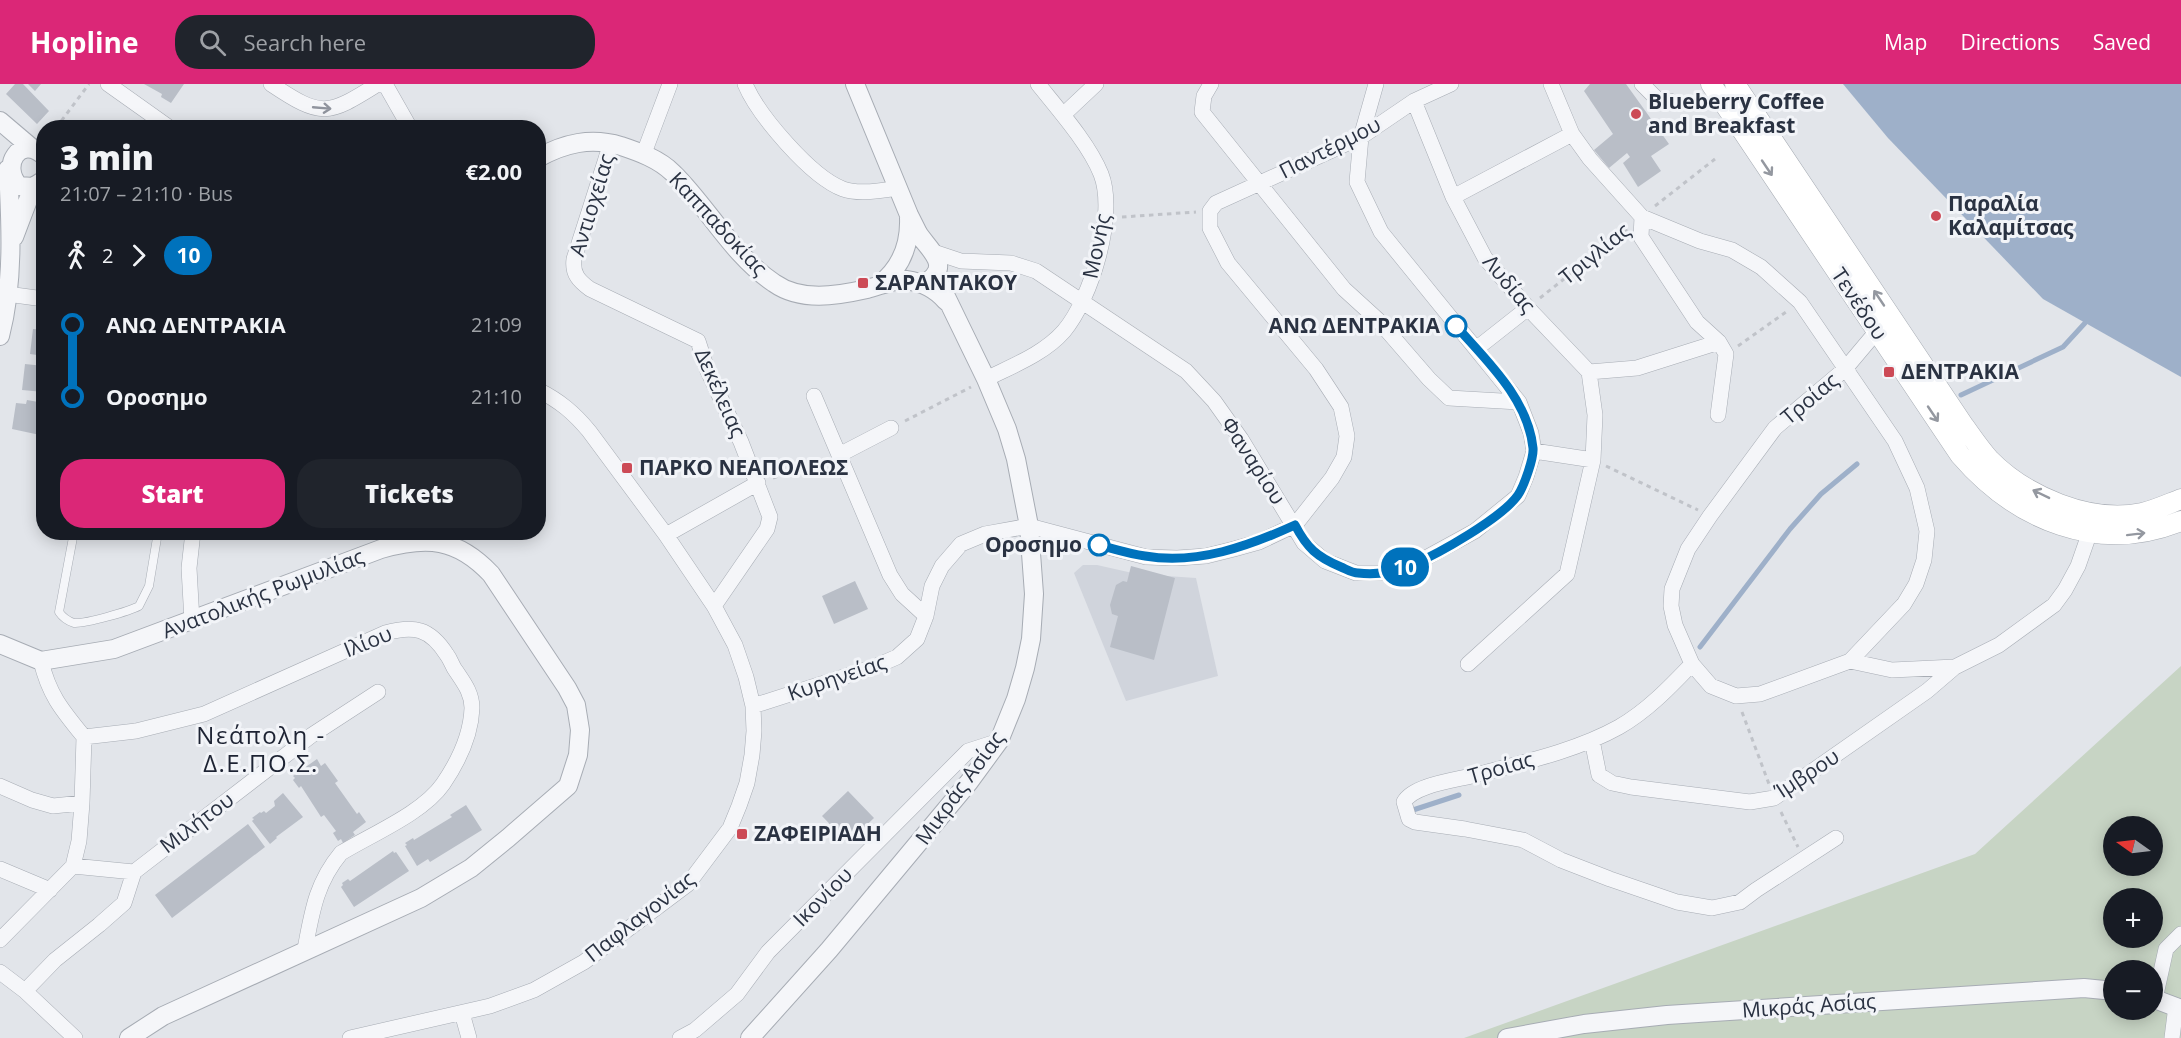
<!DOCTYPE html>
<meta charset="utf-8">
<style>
body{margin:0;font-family:"Open Sans",sans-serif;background:#20242c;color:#f1f3f6;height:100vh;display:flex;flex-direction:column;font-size:22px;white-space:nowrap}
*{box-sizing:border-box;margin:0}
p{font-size:20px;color:#9ea1a6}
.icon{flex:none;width:33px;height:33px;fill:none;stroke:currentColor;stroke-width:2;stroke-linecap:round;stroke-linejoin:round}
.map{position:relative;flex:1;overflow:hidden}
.side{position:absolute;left:36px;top:36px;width:510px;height:420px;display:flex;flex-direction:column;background:#171b24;border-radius:24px;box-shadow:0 3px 15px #0003}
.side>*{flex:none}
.badge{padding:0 12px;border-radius:20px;font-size:21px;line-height:39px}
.needle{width:39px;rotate:284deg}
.fabs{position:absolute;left:2103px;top:732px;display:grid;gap:12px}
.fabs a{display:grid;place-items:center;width:60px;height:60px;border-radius:50%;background:#171b24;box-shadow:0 3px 15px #0003;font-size:30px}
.map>.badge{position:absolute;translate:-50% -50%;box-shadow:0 0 0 3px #fff}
.legs{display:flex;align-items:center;gap:9px;height:66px;padding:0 24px;font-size:20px}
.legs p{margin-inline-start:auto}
.summary{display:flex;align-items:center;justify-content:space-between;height:102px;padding:0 24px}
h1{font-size:33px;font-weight:800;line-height:45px}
.action{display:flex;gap:12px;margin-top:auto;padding:12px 24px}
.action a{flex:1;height:69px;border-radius:24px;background:#db2777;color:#fff;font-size:24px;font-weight:800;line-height:69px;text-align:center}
.action a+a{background:#20242c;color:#f1f3f6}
ul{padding:0 24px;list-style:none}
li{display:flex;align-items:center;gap:21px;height:72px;font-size:22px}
li i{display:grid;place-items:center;width:9px;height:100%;margin:0 8px;background:currentColor}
li i::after{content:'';width:15px;height:15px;margin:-8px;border:4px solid;border-radius:50%;background:#171b24}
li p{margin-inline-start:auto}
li:first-child i{background:linear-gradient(#0000 50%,currentColor 0)}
li:last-child i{background:linear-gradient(currentColor 50%,#0000 0)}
header{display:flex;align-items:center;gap:36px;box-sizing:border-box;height:84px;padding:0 30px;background:#db2777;color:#fff}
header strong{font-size:28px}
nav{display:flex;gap:33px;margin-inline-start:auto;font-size:21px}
.search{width:420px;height:54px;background:#20242c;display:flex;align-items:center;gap:15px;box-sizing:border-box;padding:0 21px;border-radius:24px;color:#9ea1a6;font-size:22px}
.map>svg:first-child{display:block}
.built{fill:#d0d4dc}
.green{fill:#c7d4c4;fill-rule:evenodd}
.water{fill:#9eb0c9}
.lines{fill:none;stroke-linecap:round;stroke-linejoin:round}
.stream{stroke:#9eb0c9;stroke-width:5}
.building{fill:#b9bec7}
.service-casing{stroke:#a7acb4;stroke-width:9}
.minor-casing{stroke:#a7acb4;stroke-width:16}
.tertiary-casing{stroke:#a7acb4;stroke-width:20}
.secondary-casing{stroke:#a7acb4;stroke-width:21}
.path{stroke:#c0c3c9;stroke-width:3;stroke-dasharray:4.5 4.5;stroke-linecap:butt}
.service{stroke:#f5f6f9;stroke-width:8}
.minor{stroke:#f5f6f9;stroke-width:15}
.tertiary{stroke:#f5f6f9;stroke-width:18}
.secondary{stroke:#fff;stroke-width:20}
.oneway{stroke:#90949e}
.oneway2{stroke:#9498a0}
.line-1-casing{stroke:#fff;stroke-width:14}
.line-1{stroke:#0072bc;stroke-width:9}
.poi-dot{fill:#cc4a56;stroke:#f2f4f8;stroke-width:2}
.stop-1-dot{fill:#fff;stroke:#0072bc;stroke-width:3}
.labels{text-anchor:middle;stroke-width:6;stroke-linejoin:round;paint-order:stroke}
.poi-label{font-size:21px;font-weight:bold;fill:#2a3242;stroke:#f2f4f8;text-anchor:start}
.street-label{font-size:21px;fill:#2a3242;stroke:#f2f4f8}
.stop-label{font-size:21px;font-weight:bold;fill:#2a3242;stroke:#f2f4f8;text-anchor:end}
.quarter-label{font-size:24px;letter-spacing:1.5px;fill:#1d2333;stroke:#f2f4f8}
</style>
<header>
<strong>Hopline</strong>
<div class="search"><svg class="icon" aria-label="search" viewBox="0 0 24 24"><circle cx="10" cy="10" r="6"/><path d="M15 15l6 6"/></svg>Search here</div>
<nav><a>Map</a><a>Directions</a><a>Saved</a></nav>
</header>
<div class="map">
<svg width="2181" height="954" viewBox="0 0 2181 954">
<rect width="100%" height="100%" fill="#e2e5ea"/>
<path class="built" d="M1083,481H1097L1137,490L1196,494L1218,592L1126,617L1074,489Z"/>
<path class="green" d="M2181,582V954H1464L1975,770ZM2114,742H2152V782H2114ZM2114,814H2152V854H2114ZM2114,886H2152V926H2114Z"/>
<path class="water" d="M1843,0H2181V293L2043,215L1888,54Z"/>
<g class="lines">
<path class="stream" d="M1961,311L2063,263L2085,239
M1700,563L1790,445L1821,410L1857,380
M1413,726L1459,711"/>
</g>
<path class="building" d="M15,0H23L49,27L37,40L6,10Z
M28,0H41L35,7Z
M144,0H184L171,19L161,13L162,10Z
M1590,0H1626L1669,60L1651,72L1661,87L1638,103L1623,79L1630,73L1627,69L1609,84L1594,66L1613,50L1584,7Z
M33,245L44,246V272L30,270Z
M25,280L44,282V308L22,306Z
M27,316L44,319L40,351L12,345L16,319L26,320Z
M1131,482L1175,494L1154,576L1110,563L1118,532L1112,530L1110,521L1116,501L1123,497L1127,498Z
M855,497L868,525L834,540L822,512Z
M317,675L321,682L325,679L338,697L335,699L357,730L359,728L366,738L353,748L355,751L343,759L341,755L338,757L333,749L336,747L324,731L321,733L301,702L299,704L293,696L295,694L293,692Z
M848,707L874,734L848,759L822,732Z
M283,709L303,733L276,753L277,754L270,760L252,737L254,735L252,734L260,728L261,729L264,727L266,729L275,722L274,717Z
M466,721L482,746L430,778L428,775L417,782L405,762L407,761L405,759L413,754L414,756L452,733L450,731Z
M248,740L265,763L172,834L155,811Z
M393,767L394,769L396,768L409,787L354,823L341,803L343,801L342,799L348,795L350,797Z"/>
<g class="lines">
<g class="service-casing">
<path id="service" d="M74,448L59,528C63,534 68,537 74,539C85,540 130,527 139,522L149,502L158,448"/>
</g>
<g class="minor-casing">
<path id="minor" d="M108,0L170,44
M271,0C322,34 327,32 378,0
M385,0L410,44
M745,0C758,31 811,93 843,105C860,111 882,106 899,104
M1211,0L1204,12L1202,28L1344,205L1378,236L1429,295L1449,314L1519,318
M1551,0L1572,50L1590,75L1642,133L1700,157L1732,166L1761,183L1800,218L1895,357L1917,404L1927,447L1924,476L1916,500L1904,520L1850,577L1760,610L1736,612L1711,602L1692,580
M1642,0L1658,16L1670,17
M1414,17L1453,113L1485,174L1528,224L1589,288L1595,331L1593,376L1567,490L1468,580
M1063,31L1096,0
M611,59L574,175C572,190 579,197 590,205L698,257L707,285L741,358L770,433L767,445L714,522
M644,69L670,0
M1453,113L1572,50
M1642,133L1641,153L1697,238L1719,258L1726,270L1718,331
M934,168L961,177L1011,179L1036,187L1186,287L1214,317L1241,355L1304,459L1325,477L1356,489H1382L1411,482L1475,447L1518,412L1526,393L1534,367L1531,349L1519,318L1381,148L1357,98L1361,53L1376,0
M7,210L44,215
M1476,265L1528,224
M1589,288L1637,284L1719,258
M986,295C1012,282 1044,270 1064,247C1091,215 1117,131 1101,90C1089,60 1058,25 1038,0
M814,312L890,491L902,510L926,532
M1534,367L1593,376
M839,371L891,344
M666,451L758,399
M192,537L189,484L193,448
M41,577C49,611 62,626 84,653L136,647L204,630L385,549C414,541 430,544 447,571C451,576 452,582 456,587C464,599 472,609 472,624C471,651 458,678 443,700C423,729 372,750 341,769C316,799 312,828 305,865
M1850,577L1892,586L1955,583L1999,561L2054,521L2065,506L2078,482L2093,439
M753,622L874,583L897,573L917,555L926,532L932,502L942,482L961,460L985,450L1029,442L1146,473L1177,474L1206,472L1234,465L1259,458L1295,441L1332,394L1344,373L1347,352L1341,323L1316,285L1228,179L1210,144V127L1216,119L1361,53L1414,17L1451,0
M1592,656L1599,691L1612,699L1631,703L1750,718L1774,714L1927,607L1955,583
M0,702L32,716L53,722L82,719
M1836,754L1756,806L1740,818L1712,824L1677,818L1610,795L1561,776L1523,756L1465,745L1415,738L1409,735L1404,718C1414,700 1459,696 1479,690C1525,678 1578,666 1619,643C1647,627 1670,603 1692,580L1675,541L1671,522L1672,505L1688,465L1710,432L1775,344L1845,285L1877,247L1884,242
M73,782L134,788
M0,785L50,806
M134,788L312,651L378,608
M0,856L73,782L79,757L82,719L84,653
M0,888L25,907L75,954
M25,907L55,876L99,841L124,819L134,788
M2155,915L2166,865L2181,850
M462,929L469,954
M350,954L490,922L534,906L584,878L688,800L730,744L739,722L747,699L752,671L754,647L753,622L746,593L735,561L714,522L666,451L589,347C574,329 560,317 538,306
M680,954L695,946L737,910L768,868L968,667L999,657
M2172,954L2176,922"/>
</g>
<g class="tertiary-casing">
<path id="tertiary" d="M855,0L909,131C912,137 915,143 918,149C927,164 952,181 928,197
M0,37L33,65
M44,72C20,50 0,82 19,102L33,103L44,96
M538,74C565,59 591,53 621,62C639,68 659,75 673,89C708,123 732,171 774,199C801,218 836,212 867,205C879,202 894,195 906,196C921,198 936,205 946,217
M14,153L33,103
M879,201C901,184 910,161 909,134
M0,252C14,198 11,141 8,85
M0,560L41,577L114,565L381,465C427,452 457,454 491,490L567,604L576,621L580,646L578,671L568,702L508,754L471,784L421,814L163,932L129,954
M2152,914L2181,925
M750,954L829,866L969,698L999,657L1016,615L1025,584L1031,555L1034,510L1029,442L1016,375L1007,345L986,295L935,190
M1507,954L1584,940L1667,931L2084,904L2114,907"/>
</g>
<g class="secondary-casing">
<path id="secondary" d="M1711,0L1960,371C2016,436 2098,471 2181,437
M1735,0L1964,342C1972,353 1980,365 1989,375C2025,412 2090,440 2142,429C2155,426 2168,420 2181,415"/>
</g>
<path class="path" d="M56,44L89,0
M1655,122L1715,75
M1122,133L1196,128
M1540,214L1627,145
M1738,262L1786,228
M905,337L971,303
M1606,382L1698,426
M773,394L826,375
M1742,628L1769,700
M1781,728L1798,763"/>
<use href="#service" class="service"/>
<use href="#minor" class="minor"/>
<use href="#tertiary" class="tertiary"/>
<use href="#secondary" class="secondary"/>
</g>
<defs><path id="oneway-shaft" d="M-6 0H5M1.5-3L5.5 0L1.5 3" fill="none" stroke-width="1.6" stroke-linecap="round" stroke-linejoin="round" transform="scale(1.5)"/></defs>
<use class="oneway" href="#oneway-shaft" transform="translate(322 24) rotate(5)"/>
<g class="oneway2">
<use href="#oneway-shaft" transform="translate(1767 84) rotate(56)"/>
<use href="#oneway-shaft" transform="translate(1879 214) rotate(-124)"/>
<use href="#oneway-shaft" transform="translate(1933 330) rotate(56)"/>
<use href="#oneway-shaft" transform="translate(2041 410) rotate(-154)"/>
<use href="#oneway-shaft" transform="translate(2136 450) rotate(-7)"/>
</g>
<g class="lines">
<g class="line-1-casing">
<path id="line-1" d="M1099,461C1114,465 1130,470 1145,472C1197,481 1249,462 1295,441C1307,464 1317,473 1341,483C1346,485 1352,489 1358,489C1375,491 1395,488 1412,481C1438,470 1502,434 1518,411C1524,402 1534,374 1533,364C1528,315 1487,277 1456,242"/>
</g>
<use href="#line-1" class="line-1"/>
</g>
<g class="poi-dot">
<circle cx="1636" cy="30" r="6"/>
<circle cx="1936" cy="132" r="6"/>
<rect x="857" y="193" width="12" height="12" rx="3"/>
<rect x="1883" y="282" width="12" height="12" rx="3"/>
<rect x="621" y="378" width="12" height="12" rx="3"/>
<rect x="736" y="744" width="12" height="12" rx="3"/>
</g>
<g class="stop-1-dot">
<circle cx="1456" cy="242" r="10"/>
<circle cx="1099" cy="461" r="10"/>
</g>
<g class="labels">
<g class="poi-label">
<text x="1648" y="25">Blueberry Coffee<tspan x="1648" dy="24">and Breakfast</tspan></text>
<text x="1948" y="127">Παραλία<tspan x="1948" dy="24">Καλαμίτσας</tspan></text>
<text x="875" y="206">ΣΑΡΑΝΤΑΚΟΥ</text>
<text x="1901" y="295">ΔΕΝΤΡΑΚΙΑ</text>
<text x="639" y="391">ΠΑΡΚΟ ΝΕΑΠΟΛΕΩΣ</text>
<text x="754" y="757">ΖΑΦΕΙΡΙΑΔΗ</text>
</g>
<g class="street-label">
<text transform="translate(1330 64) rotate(-27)" y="7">Παντέρμου</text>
<text transform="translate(592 121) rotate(-73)" y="7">Αντιοχείας</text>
<text transform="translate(718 140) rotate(47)" y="7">Καππαδοκίας</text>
<text transform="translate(1097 162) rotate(-78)" y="7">Μονής</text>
<text transform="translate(1595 170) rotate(-39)" y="7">Τριγλίας</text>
<text transform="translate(1509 200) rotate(50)" y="7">Λυδίας</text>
<text transform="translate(1859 220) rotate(56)" y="7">Τενέδου</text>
<text transform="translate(720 309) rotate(66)" y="7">Δεκέλειας</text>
<text transform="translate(1810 315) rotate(-40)" y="7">Τροίας</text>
<text transform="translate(1253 377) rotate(57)" y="7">Φαναρίου</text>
<text transform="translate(263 510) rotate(-21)" y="7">Ανατολικής Ρωμυλίας</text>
<text transform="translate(368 558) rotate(-22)" y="7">Ιλίου</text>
<text transform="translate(837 594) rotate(-19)" y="7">Κυρηνείας</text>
<text transform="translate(1501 684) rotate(-16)" y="7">Τροίας</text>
<text transform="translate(1807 690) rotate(-33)" y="7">Ίμβρου</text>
<text transform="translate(960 704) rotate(-54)" y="7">Μικράς Ασίας</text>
<text transform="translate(197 739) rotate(-37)" y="7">Μιλήτου</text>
<text transform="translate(823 813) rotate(-45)" y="7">Ικονίου</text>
<text transform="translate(640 833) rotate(-38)" y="7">Παφλαγονίας</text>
<text transform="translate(1809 922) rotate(-4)" y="7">Μικράς Ασίας</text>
</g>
<g class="stop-label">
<text x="1440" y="249">ΑΝΩ ΔΕΝΤΡΑΚΙΑ</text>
<text x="1082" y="468">Οροσημο</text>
</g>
<g class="quarter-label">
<text x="261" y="660">Νεάπολη -<tspan x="261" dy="28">Δ.Ε.ΠΟ.Σ.</tspan></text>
</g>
</g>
</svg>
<div class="fabs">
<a><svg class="needle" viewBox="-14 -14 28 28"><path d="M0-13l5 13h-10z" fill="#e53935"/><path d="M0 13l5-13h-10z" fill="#9ea1a6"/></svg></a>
<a>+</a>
<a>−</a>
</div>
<b class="badge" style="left:1405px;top:483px;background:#0072bc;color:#fff">10</b>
<section class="side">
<div class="summary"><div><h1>3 min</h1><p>21:07 – 21:10 · Bus</p></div><b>€2.00</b></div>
<div class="legs"><svg class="icon" aria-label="walk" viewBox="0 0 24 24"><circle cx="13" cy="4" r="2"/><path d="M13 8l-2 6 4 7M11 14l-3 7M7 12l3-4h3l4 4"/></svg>2<svg class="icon" aria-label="forward" viewBox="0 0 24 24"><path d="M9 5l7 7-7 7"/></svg><b class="badge" style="background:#0072bc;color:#fff">10</b></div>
<ul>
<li><i style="color:#0072bc"></i><b>ΑΝΩ ΔΕΝΤΡΑΚΙΑ</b><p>21:09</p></li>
<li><i style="color:#0072bc"></i><b>Οροσημο</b><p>21:10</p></li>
</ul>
<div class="action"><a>Start</a><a>Tickets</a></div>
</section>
</div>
